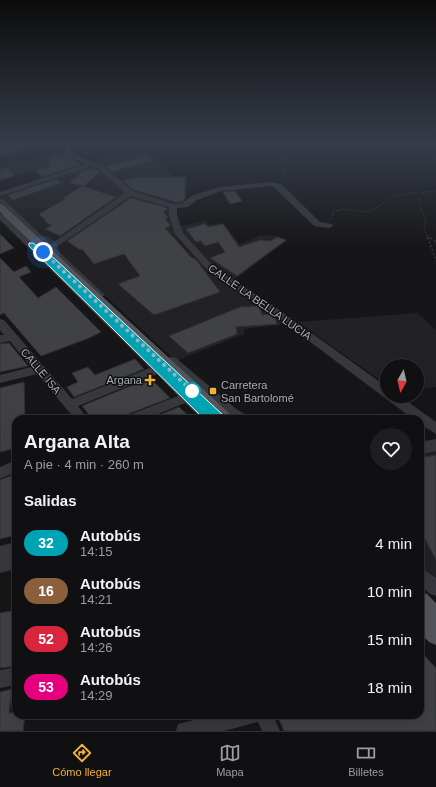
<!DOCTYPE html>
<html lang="es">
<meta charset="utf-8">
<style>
body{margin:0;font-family:Helvetica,sans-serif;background:#1e1e20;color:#f1f3f6;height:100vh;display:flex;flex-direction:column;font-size:15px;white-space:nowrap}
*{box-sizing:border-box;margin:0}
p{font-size:13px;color:#9c9d9f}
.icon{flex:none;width:22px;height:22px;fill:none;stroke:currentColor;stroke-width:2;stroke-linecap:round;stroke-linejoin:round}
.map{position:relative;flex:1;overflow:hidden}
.panel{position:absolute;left:12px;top:415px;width:412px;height:304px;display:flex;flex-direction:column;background:#101012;border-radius:12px;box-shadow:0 4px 16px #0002,0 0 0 1px #303032}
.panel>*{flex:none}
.badge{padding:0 8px;border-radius:13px;font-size:14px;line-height:26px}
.needle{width:26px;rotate:188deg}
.tools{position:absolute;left:380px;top:359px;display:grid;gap:8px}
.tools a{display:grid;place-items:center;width:44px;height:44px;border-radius:50%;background:#101012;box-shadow:0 4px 16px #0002,0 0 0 1px #303032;font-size:20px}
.you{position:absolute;width:20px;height:20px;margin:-10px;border:3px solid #fff;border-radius:50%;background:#1a73e8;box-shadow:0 0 0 6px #1a73e833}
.map>.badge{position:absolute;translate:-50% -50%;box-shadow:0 0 0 2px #fff}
h2{padding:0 12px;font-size:15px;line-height:36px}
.round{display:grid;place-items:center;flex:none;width:42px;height:42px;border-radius:21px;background:#1e1e20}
.headline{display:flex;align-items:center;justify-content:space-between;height:68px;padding:0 12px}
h1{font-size:19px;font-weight:800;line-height:30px}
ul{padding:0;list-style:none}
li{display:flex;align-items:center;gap:12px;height:48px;padding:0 12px}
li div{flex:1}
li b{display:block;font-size:15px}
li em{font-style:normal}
li .badge{min-width:44px;font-weight:700;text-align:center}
.menu{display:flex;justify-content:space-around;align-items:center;height:56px;border-top:1px solid #303032;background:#101012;font-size:11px;color:#9c9d9f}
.menu a{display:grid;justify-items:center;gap:2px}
.menu .active{color:#f2b134}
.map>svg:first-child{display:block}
.built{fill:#222225}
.building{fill:#404145;stroke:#303034}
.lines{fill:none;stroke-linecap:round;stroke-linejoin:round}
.path-far1{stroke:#3d3f44;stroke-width:1;stroke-dasharray:1.5 2;stroke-linecap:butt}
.path{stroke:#3d3f44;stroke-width:1.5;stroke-dasharray:1.5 2.5;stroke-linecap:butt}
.minor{fill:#37383d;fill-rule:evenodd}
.major{fill:#53555c;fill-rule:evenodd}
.line{fill:#00a3b4;stroke:#fff}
.walk{stroke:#a8adb8;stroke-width:4;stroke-dasharray:0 7.2}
.poi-dot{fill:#f2b134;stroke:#111113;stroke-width:1.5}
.stop-dot{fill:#fff;stroke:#00a3b4;stroke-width:2}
.labels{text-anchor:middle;stroke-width:3;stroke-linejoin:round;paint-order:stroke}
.street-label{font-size:11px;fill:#a8adb8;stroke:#111113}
.poi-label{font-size:11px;fill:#a8adb8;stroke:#111113;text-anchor:end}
</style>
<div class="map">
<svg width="436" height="731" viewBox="0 0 436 731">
<rect width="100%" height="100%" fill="#161618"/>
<path class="built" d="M140,147L173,176H187L186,202L176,204V214L179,226L205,221L209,225L223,223L240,244L260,235L277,236L288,240L229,284L288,324L244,329V334L176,361L0,199V193L42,178L34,170L0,180V167L70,152L92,162Z
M418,313L436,330V387L417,389V366H387V385L298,322Z
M436,448V596L420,581V451Z"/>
<path class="building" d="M0,145H30V147L0,157Z
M63,154L81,164L42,177L36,170L50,166V157Z
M147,155L153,160L112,172L106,167Z
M8,168L15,176L0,180V169Z
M92,168L100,172L84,186L69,183L81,173L78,172Z
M185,177V199L182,202H176L134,190L123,181L134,178Z
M56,179L61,183L13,200L8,195Z
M82,186L116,197L60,236L45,229L52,225L45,222L46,221L39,214L65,199L63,198Z
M235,191L242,201L230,204L223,192Z
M131,198L165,207L168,210L163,211L168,218L165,219L171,226L165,228L192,258H194L198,262L220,292L154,315L118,284L140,276L124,254L94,264L82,249L80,250L67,241Z
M205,224L208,227L223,224L239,247L260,240L271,241L277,237L286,240L237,276L210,258L225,252L218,242L205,246L201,241L196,242L186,229Z
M0,234L14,248L0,254Z
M0,258L14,272L26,266L31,272L19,277L38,298L56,287L101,332L89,338L41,356L4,313L0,315Z
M259,306L262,315L271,314L275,317L277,324L236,327L237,334L188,353L169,336L240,307Z
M9,343L28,366L0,372V344Z
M135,359L144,369L74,397L67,387L78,382L72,373L88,367L95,375Z
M150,378L170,398L128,414L126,419H93L82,406Z
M24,382L25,419H16V448L0,452V388Z
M179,407L192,419H150Z
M436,455V560L422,533L420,534V458Z
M16,474V535L0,539V480Z
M16,610V666L0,668V613Z
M420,651L436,668V731H284L277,715H420Z
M12,689L9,713L16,712V715H25L23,731H0V692Z"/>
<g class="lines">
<path class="path-far1" d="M415,145L436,160
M283,147L286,164L283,181
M427,192L419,198V203L426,221L424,229L427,236L432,239
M331,219L334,211L344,209L364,212L374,209L396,195L436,191
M427,237L428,239"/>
<path class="path" d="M428,238L436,261
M431,238L436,242"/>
<path class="minor" d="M65,145H71L70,152L103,167L133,191L173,204L183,203L191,196L220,187L272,182L281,184L320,222L332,224L333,226L329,228L314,226L275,188L271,186L221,191L197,200L188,207L177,208V215L183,233L216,269L271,304L387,387V396H400L436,422V434L420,424V419H413L265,308L210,273L175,234L169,215V207L131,196L55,248L105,295L100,298L97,297L0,205V199H3L51,244L125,193L99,169L92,166L0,196V192L86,164L65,154Z
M0,214H3L214,415L216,419H202L185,403L146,419H127L129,415L178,396L157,374L78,406L88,419H75L37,374L0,383V375L31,367L10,341L0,343V335H4L0,330V319L4,320L72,399L150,368L0,220Z
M172,357L176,358L235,408L246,415L248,419H232L227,416L168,364L167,361L168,358Z
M436,439V451L420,454V442Z
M16,460V472L0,479V467Z
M16,542V569L0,573V546Z
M420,567L436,578V596L430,594L420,585Z
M16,667V685L0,688V670Z
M213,715H273L280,731H262L258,722L224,731H176L178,724Z"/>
<path class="major" d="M0,204L3,205L231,415L233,419H216L0,212Z
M420,592L427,594L436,603V645L429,642L420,633Z"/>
</g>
<linearGradient id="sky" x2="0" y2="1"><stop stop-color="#0c0c0d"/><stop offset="0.58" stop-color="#363c48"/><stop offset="1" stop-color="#363c48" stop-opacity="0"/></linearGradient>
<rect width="436" height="248" fill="url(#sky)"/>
<path class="line" d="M29,243H33L55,259L224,416L225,419L224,422H218L214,418L213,422H207L29,246Z"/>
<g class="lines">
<path class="walk" d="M43,252L192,391"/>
</g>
<g class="poi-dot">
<path d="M148 374h4v4h4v4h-4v4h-4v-4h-4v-4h4z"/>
<rect x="209" y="387" width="8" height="8" rx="2"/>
</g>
<circle class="stop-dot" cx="192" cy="391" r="8"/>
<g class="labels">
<g class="street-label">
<text transform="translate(260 302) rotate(35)" y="4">CALLE LA BELLA LUCIA</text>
<text transform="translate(41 371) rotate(50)" y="4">CALLE ISA</text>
</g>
<g class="poi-label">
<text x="142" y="384">Argana</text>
<text x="221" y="389" text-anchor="start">Carretera<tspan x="221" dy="13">San Bartolomé</tspan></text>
</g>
</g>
</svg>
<div class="tools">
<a><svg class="needle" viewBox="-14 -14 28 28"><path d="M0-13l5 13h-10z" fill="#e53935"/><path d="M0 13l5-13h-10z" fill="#9c9d9f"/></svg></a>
</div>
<div class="you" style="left:43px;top:252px"></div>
<section class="panel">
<div class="headline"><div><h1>Argana Alta</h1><p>A pie · 4 min · 260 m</p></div><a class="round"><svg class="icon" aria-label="heart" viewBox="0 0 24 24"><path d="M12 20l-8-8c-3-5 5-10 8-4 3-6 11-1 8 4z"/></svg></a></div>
<h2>Salidas</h2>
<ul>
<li><span class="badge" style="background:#00a3b4;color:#fff">32</span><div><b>Autobús</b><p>14:15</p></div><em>4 min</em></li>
<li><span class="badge" style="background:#8b5e3c;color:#fff">16</span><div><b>Autobús</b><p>14:21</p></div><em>10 min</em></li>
<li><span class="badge" style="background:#d7263d;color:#fff">52</span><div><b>Autobús</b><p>14:26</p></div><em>15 min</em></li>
<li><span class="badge" style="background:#e6007e;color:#fff">53</span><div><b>Autobús</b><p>14:29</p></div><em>18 min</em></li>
</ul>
</section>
</div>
<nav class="menu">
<a class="active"><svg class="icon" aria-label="directions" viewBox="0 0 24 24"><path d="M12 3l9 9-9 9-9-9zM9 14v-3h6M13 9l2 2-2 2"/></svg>Cómo llegar</a>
<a><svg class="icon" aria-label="map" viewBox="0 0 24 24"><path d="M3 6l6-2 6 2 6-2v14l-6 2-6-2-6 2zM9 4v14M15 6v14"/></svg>Mapa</a>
<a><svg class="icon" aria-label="tickets" viewBox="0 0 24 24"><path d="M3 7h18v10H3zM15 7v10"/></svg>Billetes</a>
</nav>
